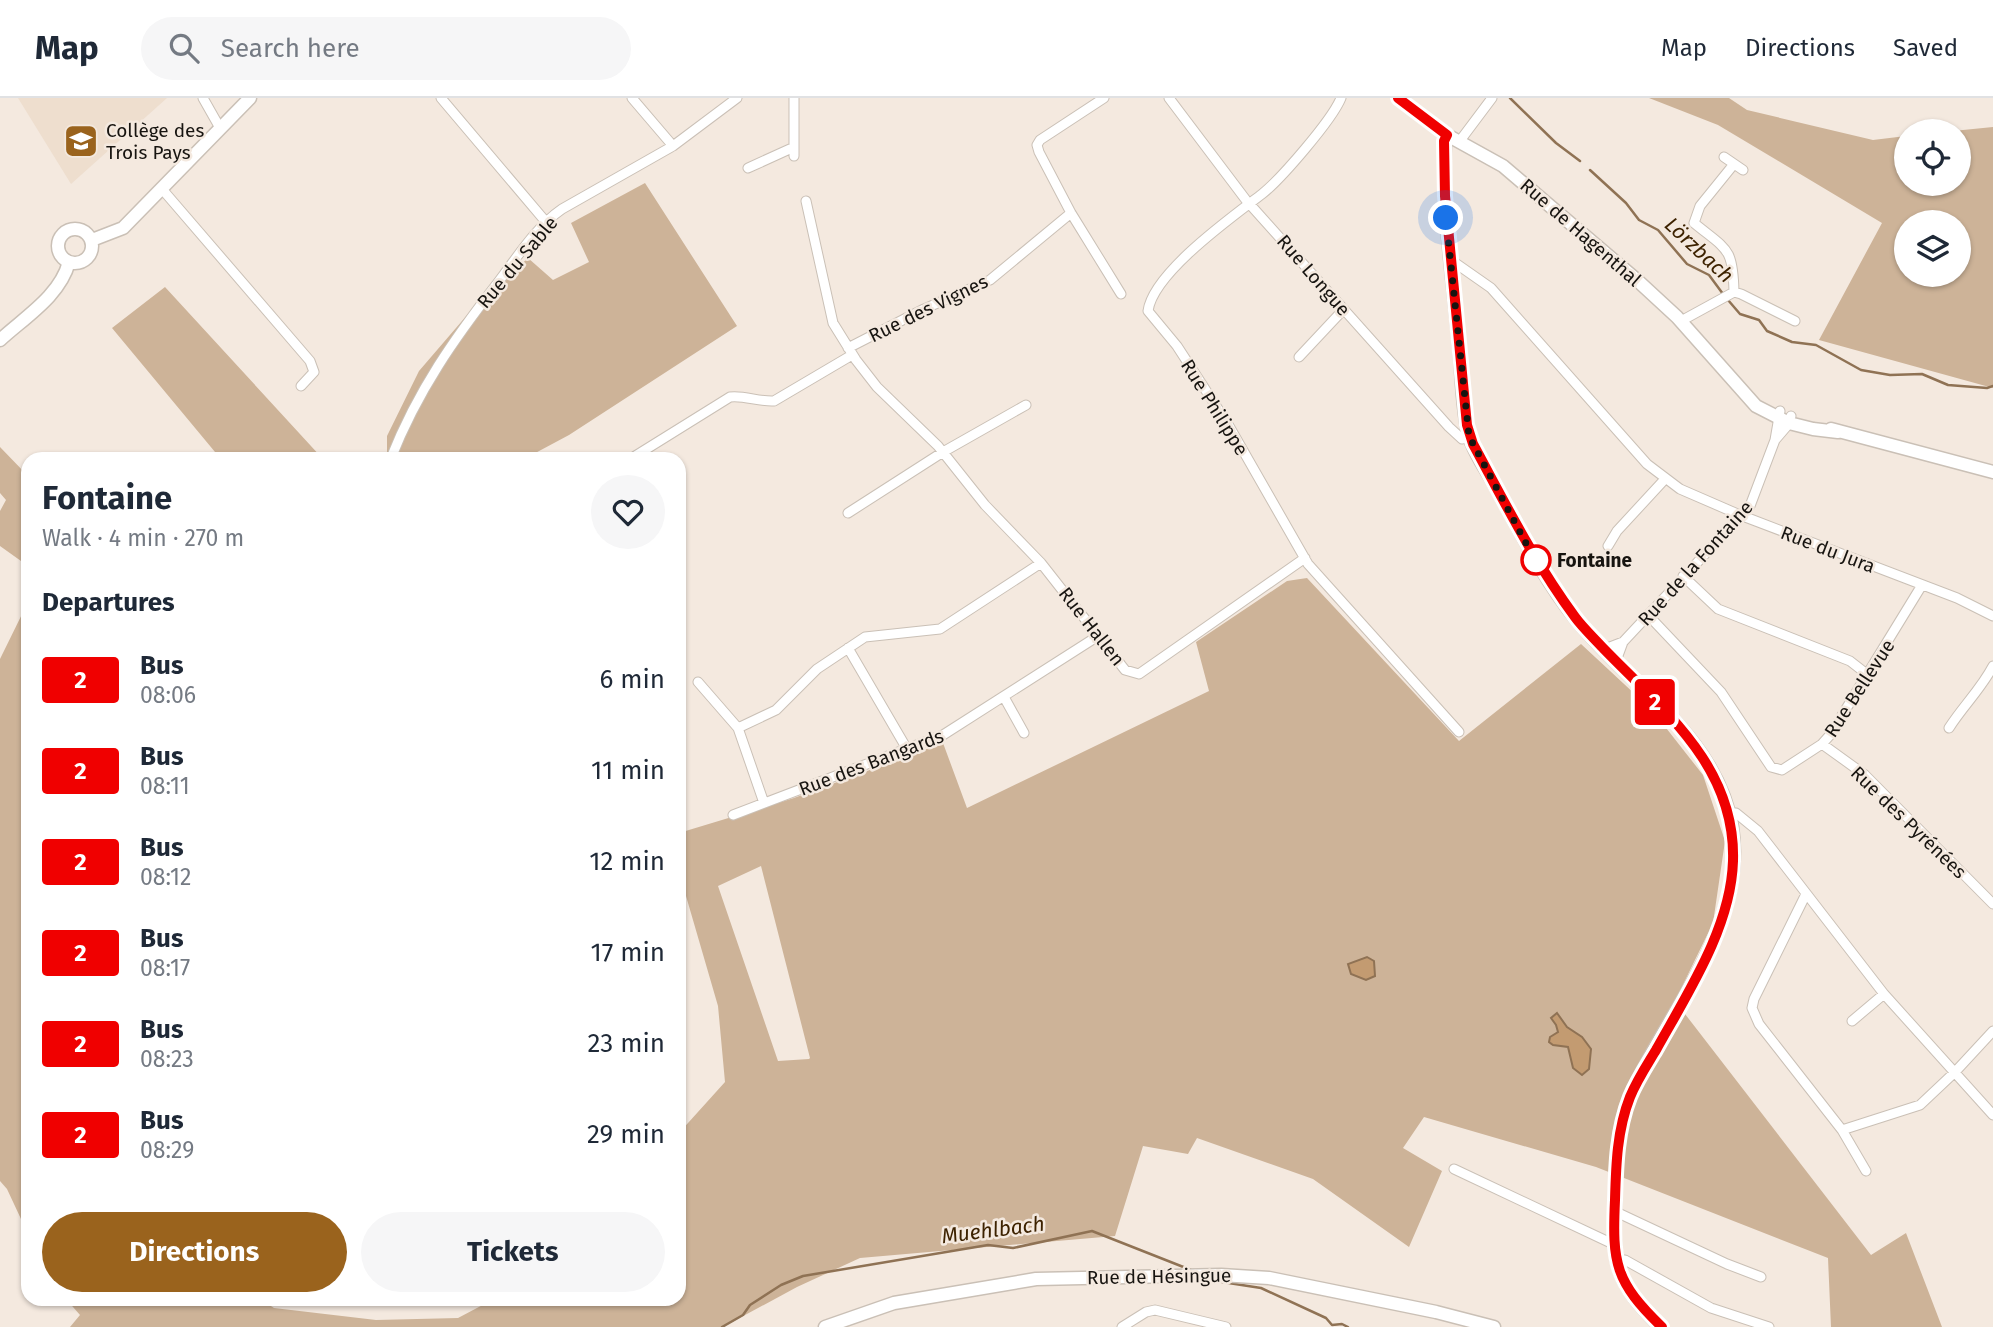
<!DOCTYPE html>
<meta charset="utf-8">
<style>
body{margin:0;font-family:"Fira Sans",sans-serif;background:#f6f6f7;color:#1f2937;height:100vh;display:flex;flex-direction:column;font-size:26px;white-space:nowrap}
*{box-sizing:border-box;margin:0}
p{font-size:23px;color:#747a83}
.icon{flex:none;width:38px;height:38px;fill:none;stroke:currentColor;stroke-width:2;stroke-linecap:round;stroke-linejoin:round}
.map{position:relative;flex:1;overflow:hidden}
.side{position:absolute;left:21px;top:354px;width:665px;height:854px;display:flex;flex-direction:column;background:#fff;border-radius:21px;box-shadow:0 2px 5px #0004}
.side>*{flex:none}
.badge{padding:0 14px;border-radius:5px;font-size:24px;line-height:46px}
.fabs{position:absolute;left:1894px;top:21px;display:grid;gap:14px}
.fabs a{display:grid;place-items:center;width:77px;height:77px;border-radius:50%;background:#fff;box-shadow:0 2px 5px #0004;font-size:35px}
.you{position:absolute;width:35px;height:35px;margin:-18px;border:5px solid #fff;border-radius:50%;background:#1a73e8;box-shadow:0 0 0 10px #1a73e833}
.map>.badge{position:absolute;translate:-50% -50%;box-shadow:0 0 0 4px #fff}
h2{padding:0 21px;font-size:26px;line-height:63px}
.round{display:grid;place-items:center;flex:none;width:74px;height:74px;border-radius:37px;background:#f6f6f7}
.headline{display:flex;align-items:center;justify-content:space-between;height:119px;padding:0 21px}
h1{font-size:33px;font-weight:700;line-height:52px}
.cta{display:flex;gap:14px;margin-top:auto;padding:14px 21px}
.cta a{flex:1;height:80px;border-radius:42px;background:#9a631d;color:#fff;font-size:28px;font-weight:700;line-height:80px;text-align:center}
.cta a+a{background:#f6f6f7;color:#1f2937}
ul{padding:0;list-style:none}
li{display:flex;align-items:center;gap:21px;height:91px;padding:0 21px}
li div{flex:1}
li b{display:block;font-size:26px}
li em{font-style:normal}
li .badge{min-width:77px;font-weight:700;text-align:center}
header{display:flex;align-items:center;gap:42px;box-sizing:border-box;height:98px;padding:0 35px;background:#fff;border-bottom:2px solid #e0e1e3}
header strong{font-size:33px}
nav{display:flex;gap:38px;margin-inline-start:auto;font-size:24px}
.search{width:490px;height:63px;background:#f6f6f7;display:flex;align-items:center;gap:18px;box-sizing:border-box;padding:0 24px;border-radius:38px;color:#747a83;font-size:26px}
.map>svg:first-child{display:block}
.built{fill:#eedece}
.green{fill:#cdb398;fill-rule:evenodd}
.water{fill:#c39b71;stroke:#8f7254;stroke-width:2}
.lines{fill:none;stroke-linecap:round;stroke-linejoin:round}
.stream{stroke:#8f7254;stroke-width:2.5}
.street-casing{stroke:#cac0b6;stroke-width:11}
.secondary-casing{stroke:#cac0b6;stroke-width:15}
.street{stroke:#fff;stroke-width:9}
.secondary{stroke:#fff;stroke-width:12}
.line-casing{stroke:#fff;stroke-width:16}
.line{stroke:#f00000;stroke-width:10}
.walk{stroke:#171410;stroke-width:7;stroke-dasharray:0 12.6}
.stop-dot{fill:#fff;stroke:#f00000;stroke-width:3.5}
.labels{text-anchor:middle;stroke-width:5;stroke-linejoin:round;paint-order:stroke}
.poi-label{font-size:19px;fill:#171410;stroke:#f4e9df;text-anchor:start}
.street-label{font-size:19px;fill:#171410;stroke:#f4e9df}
.stop-label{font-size:19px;font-weight:bold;fill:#171410;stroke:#f4e9df;text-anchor:start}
.water-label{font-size:21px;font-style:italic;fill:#3d2200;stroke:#f4e9df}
</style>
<header>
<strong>Map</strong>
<div class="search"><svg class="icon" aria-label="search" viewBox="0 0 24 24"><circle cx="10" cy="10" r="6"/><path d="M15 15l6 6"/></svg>Search here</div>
<nav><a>Map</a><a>Directions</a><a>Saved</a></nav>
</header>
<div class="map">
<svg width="1993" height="1229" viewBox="0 0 1993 1229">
<rect width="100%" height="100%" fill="#f4e9df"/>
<path class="built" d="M18,0H167L71,86Z"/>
<path class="green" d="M1649,0H1729L1747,12L1873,42L1906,38V86H1958V33H1953L1993,29V290L1819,242L1882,125L1718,27ZM1906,124H1958V177H1906Z
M645,85L737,228L569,337L526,360H387V338L419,273L468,216L528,160L553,182L589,164L571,125Z
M165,189L322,360H220L112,230Z
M0,349L28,378V468L0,448V413L6,402L0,395Z
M1307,480L1459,643L1581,546L1652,612L1703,677L1725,743L1713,825L1675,903L1871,1157L1906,1135L1942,1229H1831L1828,1160L1596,1069L1424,1019L1403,1050L1442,1073L1409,1149L1313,1081L1197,1040L1188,1056L1143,1048L1115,1138L860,1160L797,1189L723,1229H70L80,1217L66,1201H260L274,1210L376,1222L458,1220L494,1201L679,1200V1035L725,984L718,908L686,798L679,800V735L794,700L943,645L967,710L1209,593L1196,544L1287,483ZM761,768L810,960L809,961L778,963L718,788Z
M28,504V1136L7,1091L0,1083V561Z"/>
<path class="water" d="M1367,859L1374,863L1375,878L1366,882L1351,876L1348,866Z
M1557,915L1567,929L1582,939L1591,951L1589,971L1582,977L1573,970L1568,949L1553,947L1549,944L1550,939L1558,934L1556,927L1551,920Z"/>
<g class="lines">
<path class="stream" d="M1510,0L1556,45L1580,63
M1590,72L1626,105L1639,122L1658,132L1687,166L1709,177L1723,196
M1728,202L1740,216L1759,222L1767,233L1792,244L1816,247L1861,272L1890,277L1922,276L1948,287L1987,290L1993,288
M1209,1182L1261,1190L1326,1220L1332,1227L1342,1226L1348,1229
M722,1229L743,1217L750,1207L781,1187L803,1178L988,1147L1013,1150L1092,1133L1191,1172"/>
<g class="street-casing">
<path id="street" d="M203,0L220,30
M441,0L546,124
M632,0L673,48
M1104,0L1040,42L1037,47L1039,54L1071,115L1121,196
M1169,0L1246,102L1449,329L1462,341L1469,338
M1341,0C1332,22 1281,81 1262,96C1232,119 1153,175 1148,213L1177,248L1229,328L1308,466L1459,634
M1459,44L1492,0
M794,58V0
M1724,59L1743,72
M748,70L792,50
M162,91L310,263L314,274L301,288
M806,103L833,225L856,262L877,289L938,348L985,407L1041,465L1125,572L1139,576L1305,460
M1451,162L1491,190L1647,366L1680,391L1740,417L1957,500L1993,518
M1734,194C1733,149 1727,152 1694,125L1700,108L1734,66
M1681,223L1734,194L1741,196L1795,223
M848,250L924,211L990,182L1071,115
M1299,259L1344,211
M1780,313L1775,342L1787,328L1791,318
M391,360C418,292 454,241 499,183C518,158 536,129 562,111L673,48L737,0
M632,360L730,299C744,297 759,304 774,303L852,257
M848,415L943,354L1026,307
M1608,448L1617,433L1665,381
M1683,478L1718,511L1850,563L1868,577
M1648,517L1721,594L1771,669L1782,672L1822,646L1830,637L1922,487
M1623,544L1750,408L1775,342
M848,550L907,651
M1605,551L1623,544L1616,563
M698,584L738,630L764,705
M1004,599L1024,635
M738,630L776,612L817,571L865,539L940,531L1041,465
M1949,630C1963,608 1981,591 1993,568
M1822,646L1865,677L1993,806
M1729,715H1736L1758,733L1884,896L1993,1017
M733,717L943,637L1098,538
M1806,796L1754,901L1752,910L1759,926L1842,1032L1920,1007L1955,974L1993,933
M1852,923L1884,896
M1842,1032L1866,1073
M1454,1071L1613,1146
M1614,1113L1727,1166L1761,1179
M1615,1162H1625L1711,1210L1769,1229
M1122,1229L1146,1214L1155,1212L1226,1229"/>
</g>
<g class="secondary-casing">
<path id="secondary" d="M1398,0L1447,37L1503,68L1638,183L1677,219L1756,308L1789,325L1813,331L1838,334
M1447,37L1445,43C1442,111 1453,179 1459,247C1462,273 1462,313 1469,338C1475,357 1488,374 1497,391C1521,435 1544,481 1576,521C1629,587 1717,639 1732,729C1747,827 1669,912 1631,996C1616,1030 1616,1070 1615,1106C1612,1167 1617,1186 1661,1229
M58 148a17 17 0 1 1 34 0a17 17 0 1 1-34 0Z
M92,142L123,130L250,0
M0,242C25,219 60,198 69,164
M1831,331L1993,374
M825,1229L894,1205L1036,1181L1221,1177L1269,1180L1436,1214L1494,1229"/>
</g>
<use href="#street" class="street"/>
<use href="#secondary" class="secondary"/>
</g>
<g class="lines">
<g class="line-casing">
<path id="line" d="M1398,0L1447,37L1444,43L1445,98L1467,327L1473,346C1505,405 1535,465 1575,519C1583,530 1594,540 1603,550C1663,612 1736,668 1733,763C1731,830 1687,896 1656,952C1647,967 1637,982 1630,999C1617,1032 1616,1067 1615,1102C1612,1165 1615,1184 1662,1229"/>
</g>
<use href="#line" class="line"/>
<path class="walk" d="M1446,120L1469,338L1537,466L1536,462"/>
</g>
<defs>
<g id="school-square" transform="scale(1.75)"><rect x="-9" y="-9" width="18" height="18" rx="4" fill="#9a631d" stroke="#f4e9df"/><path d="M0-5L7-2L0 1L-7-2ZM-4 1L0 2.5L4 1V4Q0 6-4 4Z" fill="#fff"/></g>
</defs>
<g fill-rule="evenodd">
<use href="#school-square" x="81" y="43"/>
</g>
<circle class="stop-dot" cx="1536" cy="462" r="14"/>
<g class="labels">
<g class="poi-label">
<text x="106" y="39">Collège des<tspan x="106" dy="22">Trois Pays</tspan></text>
</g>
<g class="street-label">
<text transform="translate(1581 134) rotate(41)" y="7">Rue de Hagenthal</text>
<text transform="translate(517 164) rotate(-50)" y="7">Rue du Sable</text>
<text transform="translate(1314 177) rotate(49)" y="7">Rue Longue</text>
<text transform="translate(928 210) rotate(-26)" y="7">Rue des Vignes</text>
<text transform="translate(1215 309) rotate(58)" y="7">Rue Philippe</text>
<text transform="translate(1828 451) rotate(21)" y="7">Rue du Jura</text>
<text transform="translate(1695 465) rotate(-48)" y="7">Rue de la Fontaine</text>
<text transform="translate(1092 528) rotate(52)" y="7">Rue Hallen</text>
<text transform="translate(1859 590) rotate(-57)" y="7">Rue Bellevue</text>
<text transform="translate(871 664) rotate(-21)" y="7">Rue des Bangards</text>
<text transform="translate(1909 724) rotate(44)" y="7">Rue des Pyrénées</text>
<text transform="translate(1159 1178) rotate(-1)" y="7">Rue de Hésingue</text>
</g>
<g class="stop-label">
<text x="1557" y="469">Fontaine</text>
</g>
<g class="water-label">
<text transform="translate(1699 152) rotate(43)" y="7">Lörzbach</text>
<text transform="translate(993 1132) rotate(-7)" y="7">Muehlbach</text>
</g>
</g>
</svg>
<div class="fabs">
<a><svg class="icon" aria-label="locate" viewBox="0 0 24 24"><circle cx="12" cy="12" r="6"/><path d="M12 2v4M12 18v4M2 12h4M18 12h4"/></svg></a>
<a><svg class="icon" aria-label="layers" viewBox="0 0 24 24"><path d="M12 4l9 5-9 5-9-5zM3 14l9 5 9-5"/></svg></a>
</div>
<div class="you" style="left:1446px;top:120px"></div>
<b class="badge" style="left:1655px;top:604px;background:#f00000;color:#fff">2</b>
<section class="side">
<div class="headline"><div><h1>Fontaine</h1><p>Walk · 4 min · 270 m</p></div><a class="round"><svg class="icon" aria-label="heart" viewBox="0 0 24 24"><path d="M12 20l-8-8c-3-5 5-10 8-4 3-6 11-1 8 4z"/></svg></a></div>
<h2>Departures</h2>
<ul>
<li><span class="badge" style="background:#f00000;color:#fff">2</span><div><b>Bus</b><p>08:06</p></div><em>6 min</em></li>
<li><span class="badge" style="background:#f00000;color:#fff">2</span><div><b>Bus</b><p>08:11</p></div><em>11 min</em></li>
<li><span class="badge" style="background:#f00000;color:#fff">2</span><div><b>Bus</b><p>08:12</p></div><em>12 min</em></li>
<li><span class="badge" style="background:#f00000;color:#fff">2</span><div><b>Bus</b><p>08:17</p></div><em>17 min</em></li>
<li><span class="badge" style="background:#f00000;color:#fff">2</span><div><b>Bus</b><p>08:23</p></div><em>23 min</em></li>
<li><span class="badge" style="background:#f00000;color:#fff">2</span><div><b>Bus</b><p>08:29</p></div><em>29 min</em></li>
</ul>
<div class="cta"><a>Directions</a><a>Tickets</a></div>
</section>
</div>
